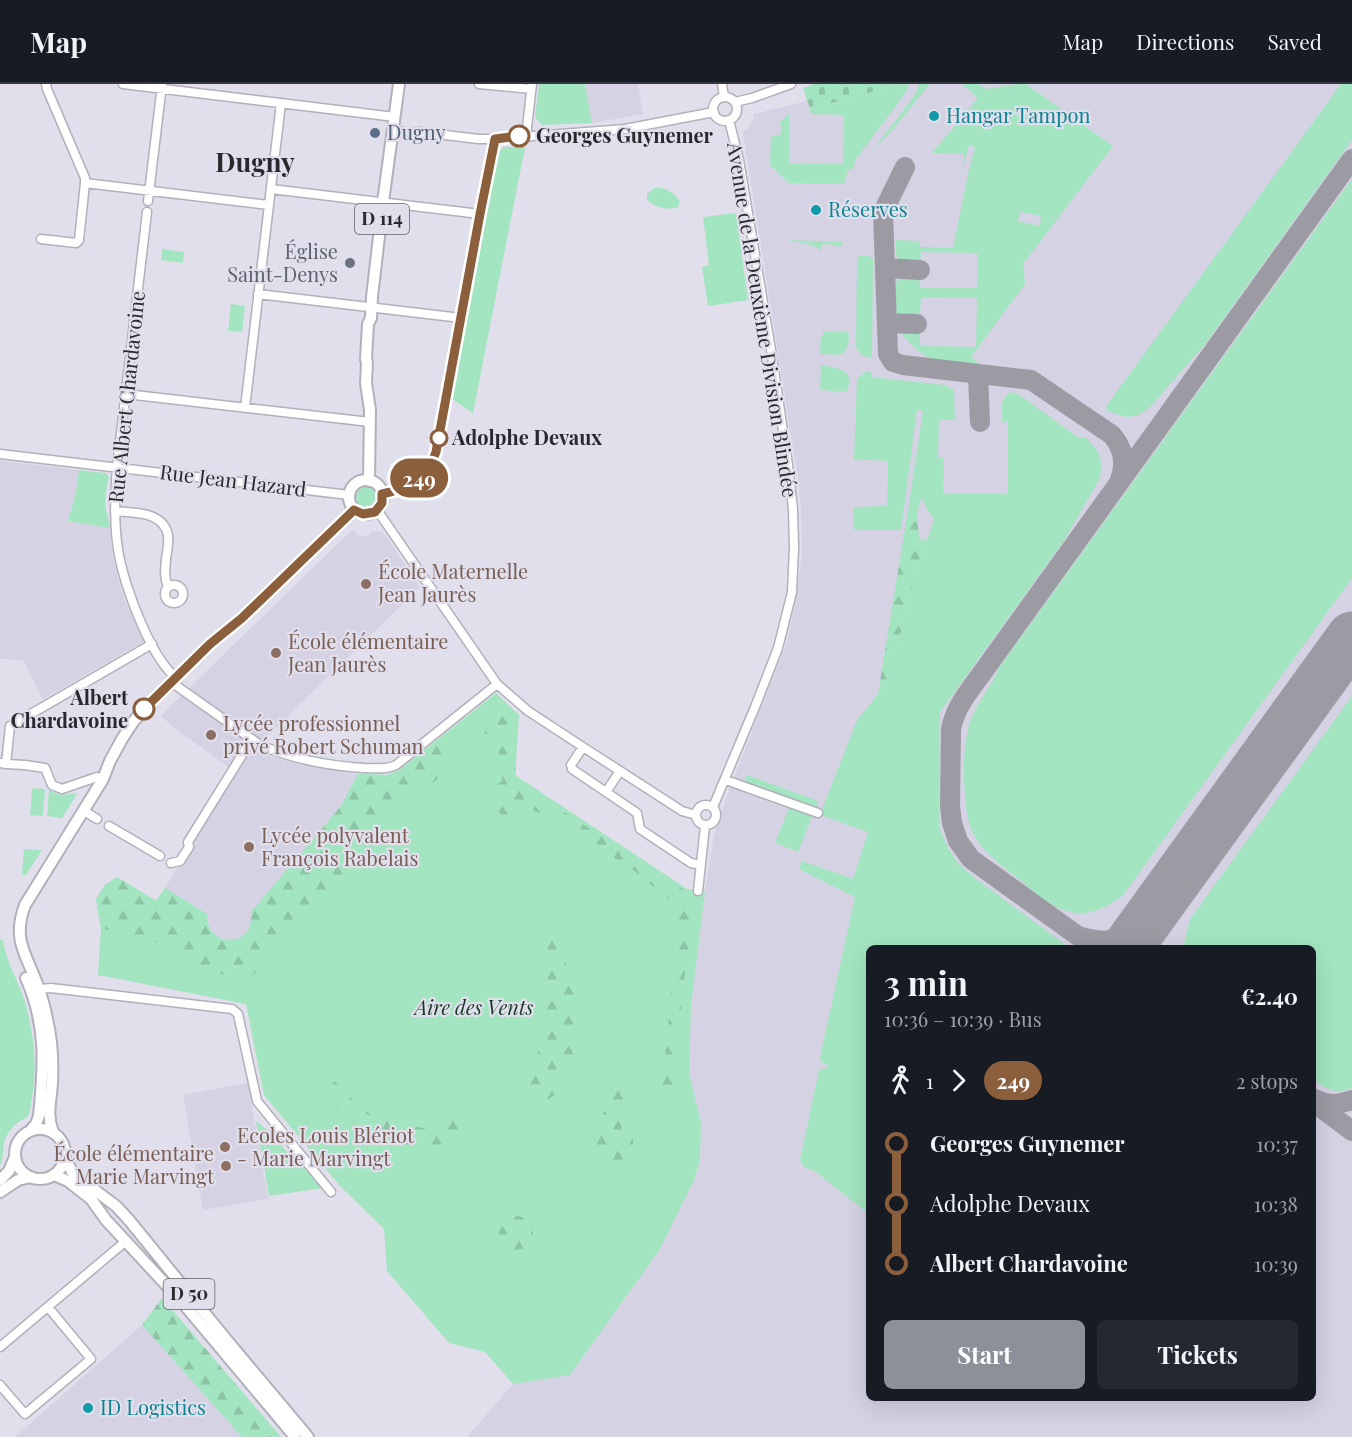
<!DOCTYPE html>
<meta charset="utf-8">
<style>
body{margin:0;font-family:"Playfair Display",serif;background:#242831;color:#f1f3f6;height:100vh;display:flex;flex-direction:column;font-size:22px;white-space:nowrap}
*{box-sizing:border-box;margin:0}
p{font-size:20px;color:#9ea1a6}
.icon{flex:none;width:33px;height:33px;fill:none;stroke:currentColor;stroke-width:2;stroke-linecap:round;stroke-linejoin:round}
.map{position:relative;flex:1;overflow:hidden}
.panel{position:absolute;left:866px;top:861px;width:450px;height:456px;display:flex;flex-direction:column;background:#171b24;border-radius:9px;box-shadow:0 6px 24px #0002}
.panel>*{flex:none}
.badge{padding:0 12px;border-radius:20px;font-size:21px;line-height:39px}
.map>.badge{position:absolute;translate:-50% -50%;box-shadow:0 0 0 3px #fff}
.legs{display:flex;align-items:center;gap:9px;height:66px;padding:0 18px;font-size:20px}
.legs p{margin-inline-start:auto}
.overview{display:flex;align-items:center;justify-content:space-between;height:102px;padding:0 18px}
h1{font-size:33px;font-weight:700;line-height:45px}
.button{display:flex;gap:12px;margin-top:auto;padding:12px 18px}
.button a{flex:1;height:69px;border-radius:9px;background:#8c9099;color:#fff;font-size:24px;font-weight:700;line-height:69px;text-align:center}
.button a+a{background:#242831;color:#f1f3f6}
ul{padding:0 18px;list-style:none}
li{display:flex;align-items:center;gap:21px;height:60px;font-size:22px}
li i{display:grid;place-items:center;width:9px;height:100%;margin:0 8px;background:currentColor}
li i::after{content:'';width:15px;height:15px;margin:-8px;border:4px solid;border-radius:50%;background:#171b24}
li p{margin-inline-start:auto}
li:first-child i{background:linear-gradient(#0000 50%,currentColor 0)}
li:last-child i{background:linear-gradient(currentColor 50%,#0000 0)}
header{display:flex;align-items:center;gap:36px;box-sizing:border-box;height:84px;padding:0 30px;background:#171b24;border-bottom:2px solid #363941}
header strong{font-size:28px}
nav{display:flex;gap:33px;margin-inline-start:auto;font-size:21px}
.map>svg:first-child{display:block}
.built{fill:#d4d2e3;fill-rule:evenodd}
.green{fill:#a3e5c0;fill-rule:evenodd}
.forest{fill:url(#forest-firs)}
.cemetery{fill:url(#cemetery-stones)}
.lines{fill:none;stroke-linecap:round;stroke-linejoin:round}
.taxiway{stroke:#9c9ba4;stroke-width:20}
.runway{stroke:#9c9ba4;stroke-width:51}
.minor-casing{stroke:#b1b0bb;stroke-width:11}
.major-casing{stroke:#b1b0bb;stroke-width:14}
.minor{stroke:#fff;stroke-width:8}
.major{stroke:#fff;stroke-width:10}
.line-1-casing{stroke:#fff;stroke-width:14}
.line-1{stroke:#8b5e3c;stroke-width:9}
.culture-dot{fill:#0f9aa8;stroke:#e1dfeb;stroke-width:2}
.service-dot{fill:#5c6f8a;stroke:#e1dfeb;stroke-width:2}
.stop-1-dot{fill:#fff;stroke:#8b5e3c;stroke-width:3}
.worship-dot{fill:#6b7280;stroke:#e1dfeb;stroke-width:2}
.education-dot{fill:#8d6e63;stroke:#e1dfeb;stroke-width:2}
.labels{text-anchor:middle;stroke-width:4.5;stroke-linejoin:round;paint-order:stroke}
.shield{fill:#e1dfeb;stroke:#605f65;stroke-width:1.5}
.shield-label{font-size:18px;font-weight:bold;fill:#29282c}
.culture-label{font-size:20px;fill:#0d838f;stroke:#e1dfeb;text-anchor:start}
.service-label{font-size:20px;fill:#4e5e75;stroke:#e1dfeb;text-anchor:start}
.stop-label{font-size:20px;font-weight:bold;fill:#29282c;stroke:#e1dfeb;text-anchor:start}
.worship-label{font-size:20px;fill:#5b616d;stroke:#e1dfeb;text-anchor:end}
.street-label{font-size:20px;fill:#29282c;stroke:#e1dfeb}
.education-label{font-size:20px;fill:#785e54;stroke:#e1dfeb;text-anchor:start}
.park-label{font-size:20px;font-style:italic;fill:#183928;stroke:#e1dfeb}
.district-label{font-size:26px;font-weight:bold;fill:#29282c;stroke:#e1dfeb}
</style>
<header>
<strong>Map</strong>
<nav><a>Map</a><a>Directions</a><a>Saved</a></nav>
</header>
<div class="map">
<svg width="1352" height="1353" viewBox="0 0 1352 1353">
<defs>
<pattern id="forest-firs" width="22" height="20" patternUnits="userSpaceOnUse" patternTransform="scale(1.5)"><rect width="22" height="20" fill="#a3e5c0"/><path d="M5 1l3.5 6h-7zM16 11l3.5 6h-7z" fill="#8cc4a5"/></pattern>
<pattern id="cemetery-stones" width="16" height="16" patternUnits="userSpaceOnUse" patternTransform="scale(1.5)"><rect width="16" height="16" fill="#a3e5c0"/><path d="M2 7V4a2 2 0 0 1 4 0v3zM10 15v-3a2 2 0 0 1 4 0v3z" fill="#8cc4a5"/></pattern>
</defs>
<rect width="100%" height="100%" fill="#e1dfeb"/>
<path class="built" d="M585,0H638L643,30L592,39Z
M900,0H1352V1353H467L513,1300L570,1291L660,1165L694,1096L700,1076L701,1039L689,989L691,922L705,807L714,752L727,711L787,558L797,508L802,470L801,427L798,395L743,48L748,44L753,37L754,30L807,17L811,25ZM868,864H1312V1314H868Z
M0,377L79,386L76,408L68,437L110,444L112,471L124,515L144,557L45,614H42L23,576L0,575Z
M352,446L358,451L363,453L369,451L373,447L383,448L420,503L262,657L188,605Z
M181,612L246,656L230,684L176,645L161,632Z
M252,665L284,677L317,684L358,690L341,722L252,835L249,845L245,850L239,855L231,857L220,855L212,849L209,844L207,837V830L165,804Z
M248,999L268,1115L203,1126L183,1011Z
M142,1241L242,1353H15Z"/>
<path class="green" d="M539,0H585L592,39L542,41L535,33Z
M900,0H909L906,8L856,75L852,86H848L844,100L789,99L770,81L771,53L782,50L780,38L789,30V79L843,80L844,31L811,30L810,25Z
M919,0H930L889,50L872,67L915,11Z
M962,0H979L986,5L1016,0H1026L1113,62L1023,180L1025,200L971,273L982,282H980C944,279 926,281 902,250L905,246H920V262L976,263L977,214L921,213L920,230H914L913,234H899L895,230V200L899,195H920V204H977L978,169L921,168L920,178L900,177L896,171V156L919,157L920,163L953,164L969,85L975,63L969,61L962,87L964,70L932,69L978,14ZM1020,128L1041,132L1040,142L1018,137Z
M1341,0H1352V56L1206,259L1151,322C1134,337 1125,334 1106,326L1107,321Z
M504,63H525L473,329L452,315L498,69Z
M1352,95V494L1124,810C1107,825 1083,835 1061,825C1046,819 1032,806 1020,796C1005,784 986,771 976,755C968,742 966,726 965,711C963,689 963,654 972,633C979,616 992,602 998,585Z
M654,104C665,103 674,108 680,117L678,123C668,127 655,123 647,116V110Z
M736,129L748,216L708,222L702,183L709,181L703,133Z
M788,156L843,158L842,161L838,163L836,161L822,160V166C818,165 813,161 808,160C801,158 795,158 788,156Z
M162,165L184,168L183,179L161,176Z
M859,172H869L873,175L872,273L869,274L860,270L856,263L857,176Z
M231,220L245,222L242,248L228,247Z
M823,247L846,248L849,250C848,274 841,271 821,270L820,267L821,252H823Z
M821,281C837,284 857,285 846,308L820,306Z
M865,288H871V293L945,301L954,306L955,336H939L938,373L944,374L943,409L1008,410V337H1002V318L1009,308L1018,310L1079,354L1085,353C1100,368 1104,375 1099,396L1063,458L940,628L939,743L948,764L959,781L980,798L1070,864H868V1129L813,1086L805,1084L800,1076L819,986L826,984L829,981L821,978L820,973L855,813L799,785L802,777L853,795L868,748L820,731L857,636L878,610L893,584L908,514L934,435L927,426L923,416H920L917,428L908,426L923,327L917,326L901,446H854L853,423L887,422L888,377L854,375L857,295Z
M79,386L106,389L109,393C107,401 105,410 105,419C106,427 109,436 110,444L68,437L76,408Z
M356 413a10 10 0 1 1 20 0a10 10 0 1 1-20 0Z
M496,609L519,631L515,691L687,805L705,807L691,922L689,989L701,1039L700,1076L694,1096L660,1165L570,1291L513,1300L485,1268L449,1259L387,1187L384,1145L340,1102L264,1011L246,920L98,891L101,844L96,815L105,801L117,793L156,817L165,804L207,830C206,866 256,865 251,828L341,722L358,690L387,691L398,687Z
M1352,612V1004C1336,1011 1326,1005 1313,995L1312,864H1183L1190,835Z
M747,691L818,717L816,724C792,717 769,707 745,700Z
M34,704L44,705L45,707L43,731L42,732L31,731L30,730L32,706Z
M49,706C64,714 64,709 77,710L62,734L47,732Z
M790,721L813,730L798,768L775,759Z
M24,765L42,766L26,791H22Z
M0,856H3C6,877 18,897 25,917C34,950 38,985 31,1019C31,1023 30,1028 28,1032C25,1035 23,1035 20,1037C14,1041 8,1048 5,1055C2,1064 4,1074 0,1082Z
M256,1037L271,1049L300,1083L305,1082L323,1104L269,1112Z"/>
<path class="forest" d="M908,426L917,428L919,455L927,456L908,514L893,584L878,610Z
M500,620L514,631L516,696L659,790L694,812L678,950L679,1014L669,1012L662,1003L675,873V820L633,786L569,745L537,728L520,721L529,738C514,739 504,732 492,724L491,705L502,697C503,681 499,662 489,649L474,652V642Z
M441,653L442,672L437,696L380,731L381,745L371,765L332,800L324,819L279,853L267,864L259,885L249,895L193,885L188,873L170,862L101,844L96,815L105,801L117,793L156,817L165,804L207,830C206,866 256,865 251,828L341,722L358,690L387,691L398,687Z
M552,855L558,857C566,881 583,922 581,948C580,964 574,983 565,997C559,1007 553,1016 541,1017L521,999C525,993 531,987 534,980C550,942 541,898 547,858Z
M318,985L340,1002L357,1020L370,1030L394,1039L429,1045L446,1033H460L466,1048L465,1060C450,1067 446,1065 430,1064C412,1063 391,1061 376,1053C355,1042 325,1013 312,994L314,989Z
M621,996L631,1003L635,1013L621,1045V1050L633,1053C634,1063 631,1068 626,1076L613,1078C606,1074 596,1067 594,1057C592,1046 615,1008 621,996Z
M499 1149a17 17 0 1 1 34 0a17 17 0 1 1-34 0Z
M162,1214L281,1353H242L142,1241Z"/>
<path class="cemetery" d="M814,0H900L810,25L803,4Z"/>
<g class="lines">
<path class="taxiway" d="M905,83L883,128L888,270L893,278L903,281L1031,296L1112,351C1124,365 1126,380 1120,396
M885,184L920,186
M887,239L917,240
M978,290L980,338
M1153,827C1126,855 1117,863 1078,852L971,775L958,757L952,739L950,722L951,645C955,624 968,608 980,592L1352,75
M1141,864L1142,851L1151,833
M1315,1015C1330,1022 1336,1021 1352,1016
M1312,1017L1352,1047"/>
<path class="runway" d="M1127,864L1352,553"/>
<g class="minor-casing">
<path id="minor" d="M123,0L395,33
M479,0L531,5
M722,0L724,13
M713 25a12 12 0 1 1 24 0a12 12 0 1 1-24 0Z
M735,18L752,14L791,0
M393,46L409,49L421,48L478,55H495L625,45L714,28
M526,52L532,0
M85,99L269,121
M271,105L480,130
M148,117L162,1
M147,128L117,383C115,408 114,433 117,458C121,494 148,569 175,593
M41,155L76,159L79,156L85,99V94L47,5L46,0
M258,210L461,234
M126,310L370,338
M245,324L281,19
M0,370L349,411
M382,410C407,405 428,393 436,368L480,130L495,55
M377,426L497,600L528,627L583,663L682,727L696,731
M115,427C134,429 163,427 168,451C169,458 167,468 166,475C165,486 164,493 168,503
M165 510a9 9 0 1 1 18 0a9 9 0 1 1-18 0Z
M171,598L260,661C293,675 329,682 364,684C375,684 387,686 396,681L497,600
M583,663L571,681L572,685L637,729L640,745L691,779L701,781
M0,679L6,680L10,642L152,560
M6,680L25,681L45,684L52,701L62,705L97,693
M726,696L818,729
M606,708L620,687
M696 731a10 10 0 1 1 20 0a10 10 0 1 1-20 0Z
M713,723L755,623L778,564L792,508L794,463L793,425L788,381L772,272L739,76L729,36
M84,727L97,735
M109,742L160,772
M171,779L180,777L189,763L188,758L252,655
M698,807L705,742
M39,905L51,904L232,925L238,930L257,1017L331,1108
M0,1263L126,1157
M0,1301L25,1330L91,1275L48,1223"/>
</g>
<g class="major-casing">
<path id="major" d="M349 413a17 17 0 1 1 34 0a17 17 0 1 1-34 0Z
M369,397L370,326L366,299L367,279L366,275L368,240L371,234L372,213L383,118L399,0
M26,894C47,941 44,982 39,1032L36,1040L31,1046
M15 1070a25 25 0 1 1 50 0a25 25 0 1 1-50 0Z
M53,1048C46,1030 51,1018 52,999C53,978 52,956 47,935C45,923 41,911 37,900C26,870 12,855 25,821L103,695L110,677L122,655L133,638L143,626L210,560L242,534L354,426
M65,1075L75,1093L96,1107L116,1122L129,1136L225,1254L308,1353
M54,1091L68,1097L91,1115L106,1136L182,1218L295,1353
M0,1096L9,1087L15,1073
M0,1108L18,1096L31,1093"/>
</g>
<use href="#minor" class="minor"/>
<use href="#major" class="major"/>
</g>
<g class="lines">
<g class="line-1-casing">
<path id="line-1" d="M144,625L210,560L242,534L354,426L363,430L375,428L382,419V410C407,405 428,393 436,368L480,130L495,55L519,52"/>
</g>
<use href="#line-1" class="line-1"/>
</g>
<g class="culture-dot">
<circle cx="934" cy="32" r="6"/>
<circle cx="816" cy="126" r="6"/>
<circle cx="88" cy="1324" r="6"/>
</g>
<circle class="service-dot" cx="375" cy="49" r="6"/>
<g class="stop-1-dot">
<circle cx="519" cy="52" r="10"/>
<circle cx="439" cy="354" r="8"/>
<circle cx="144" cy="625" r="10"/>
</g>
<circle class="worship-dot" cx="350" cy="179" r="6"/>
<g class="education-dot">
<circle cx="366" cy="500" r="6"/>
<circle cx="276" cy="569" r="6"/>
<circle cx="211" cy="651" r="6"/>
<circle cx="249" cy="763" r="6"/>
<circle cx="225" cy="1063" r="6"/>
<circle cx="226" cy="1082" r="6"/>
</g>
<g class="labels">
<g class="shield">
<rect x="355" y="120" width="54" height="30" rx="4.5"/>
<rect x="163.5" y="1195" width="51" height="30" rx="4.5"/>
</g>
<g class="shield-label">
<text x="382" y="141">D 114</text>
<text x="189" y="1216">D 50</text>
</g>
<g class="culture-label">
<text x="946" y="39">Hangar Tampon</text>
<text x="828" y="133">Réserves</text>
<text x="100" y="1331">ID Logistics</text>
</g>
<g class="service-label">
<text x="387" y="56">Dugny</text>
</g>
<g class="stop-label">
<text x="536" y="59">Georges Guynemer</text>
<text x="452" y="361">Adolphe Devaux</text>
<text x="128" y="621" text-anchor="end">Albert<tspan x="128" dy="23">Chardavoine</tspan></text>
</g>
<g class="worship-label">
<text x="338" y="175">Église<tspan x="338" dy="23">Saint-Denys</tspan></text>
</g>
<g class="street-label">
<text transform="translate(762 236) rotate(81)" y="7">Avenue de la Deuxième Division Blindée</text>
<text transform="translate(127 313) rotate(-84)" y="7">Rue Albert Chardavoine</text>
<text transform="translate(233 397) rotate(7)" y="7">Rue Jean Hazard</text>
</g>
<g class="education-label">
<text x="378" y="495">École Maternelle<tspan x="378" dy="23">Jean Jaurès</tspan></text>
<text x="288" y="565">École élémentaire<tspan x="288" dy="23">Jean Jaurès</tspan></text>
<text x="223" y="647">Lycée professionnel<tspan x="223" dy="23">privé Robert Schuman</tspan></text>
<text x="261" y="759">Lycée polyvalent<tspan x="261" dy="23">François Rabelais</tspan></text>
<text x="237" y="1059">Ecoles Louis Blériot<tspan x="237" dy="23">- Marie Marvingt</tspan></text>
<text x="214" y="1077" text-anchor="end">École élémentaire<tspan x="214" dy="23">Marie Marvingt</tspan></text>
</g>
<g class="park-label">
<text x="474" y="931">Aire des Vents</text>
</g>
<g class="district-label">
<text x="255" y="88">Dugny</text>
</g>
</g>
</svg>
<b class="badge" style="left:419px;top:394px;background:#8b5e3c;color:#fff">249</b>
<section class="panel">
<div class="overview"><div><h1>3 min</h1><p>10:36 – 10:39 · Bus</p></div><b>€2.40</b></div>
<div class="legs"><svg class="icon" aria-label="walk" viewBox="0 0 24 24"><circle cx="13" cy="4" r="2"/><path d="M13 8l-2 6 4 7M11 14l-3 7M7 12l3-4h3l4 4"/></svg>1<svg class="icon" aria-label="forward" viewBox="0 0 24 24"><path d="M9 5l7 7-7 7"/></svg><b class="badge" style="background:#8b5e3c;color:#fff">249</b><p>2 stops</p></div>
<ul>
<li><i style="color:#8b5e3c"></i><b>Georges Guynemer</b><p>10:37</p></li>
<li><i style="color:#8b5e3c"></i><span>Adolphe Devaux</span><p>10:38</p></li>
<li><i style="color:#8b5e3c"></i><b>Albert Chardavoine</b><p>10:39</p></li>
</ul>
<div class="button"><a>Start</a><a>Tickets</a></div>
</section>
</div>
